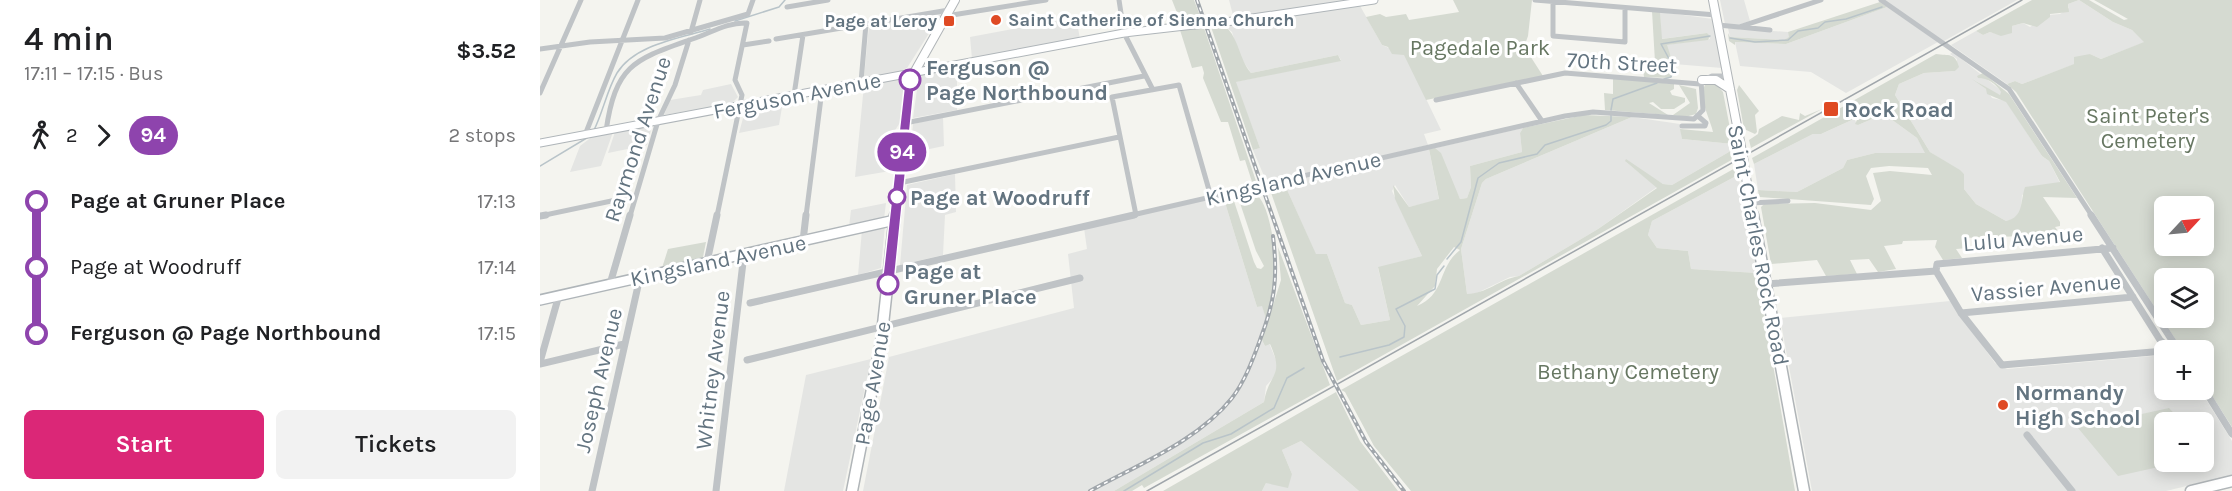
<!DOCTYPE html>
<meta charset="utf-8">
<style>
body{margin:0;font-family:Karla,sans-serif;background:#f2f2f2;color:#202124;height:100vh;display:flex;flex-direction:column;font-size:22px;white-space:nowrap}
*{box-sizing:border-box;margin:0}
p{font-size:20px;color:#757577}
.icon{flex:none;width:33px;height:33px;fill:none;stroke:currentColor;stroke-width:2;stroke-linecap:round;stroke-linejoin:round}
.map{position:relative;flex:1;overflow:hidden}
.sheet{display:flex;flex-direction:column;background:#fff;width:540px}
.sheet>*{flex:none}
.badge{padding:0 12px;border-radius:20px;font-size:21px;line-height:39px}
.needle{width:39px;rotate:64deg}
.tools{position:absolute;left:1614px;top:196px;display:grid;gap:12px}
.tools a{display:grid;place-items:center;width:60px;height:60px;border-radius:9px;background:#fff;box-shadow:0 3px 15px #0003;font-size:30px}
.map>.badge{position:absolute;translate:-50% -50%;box-shadow:0 0 0 3px #fff}
.legs{display:flex;align-items:center;gap:9px;height:66px;padding:0 24px;font-size:20px}
.legs p{margin-inline-start:auto}
.overview{display:flex;align-items:center;justify-content:space-between;height:102px;padding:0 24px}
h1{font-size:33px;font-weight:600;line-height:45px}
.action{display:flex;gap:12px;margin-top:auto;padding:12px 24px}
.action a{flex:1;height:69px;border-radius:9px;background:#db2777;color:#fff;font-size:24px;font-weight:600;line-height:69px;text-align:center}
.action a+a{background:#f2f2f2;color:#202124}
ul{padding:0 24px;list-style:none}
li{display:flex;align-items:center;gap:21px;height:66px;font-size:22px}
li i{display:grid;place-items:center;width:9px;height:100%;margin:0 8px;background:currentColor}
li i::after{content:'';width:15px;height:15px;margin:-8px;border:4px solid;border-radius:50%;background:#fff}
li p{margin-inline-start:auto}
li:first-child i{background:linear-gradient(#0000 50%,currentColor 0)}
li:last-child i{background:linear-gradient(currentColor 50%,#0000 0)}
main{display:flex;flex:1;min-height:0}
.map>svg:first-child{display:block}
.built{fill:#e4e5e3;fill-rule:evenodd}
.green{fill:#d5dad1;fill-rule:evenodd}
.lines{fill:none;stroke-linecap:round;stroke-linejoin:round}
.stream{stroke:#b9c4c9;stroke-width:1.5}
.secondary-far1-casing{stroke:#afb5b9;stroke-width:9}
.secondary-casing{stroke:#afb5b9;stroke-width:12}
.primary-far1-casing{stroke:#b0b5b8;stroke-width:10}
.primary-casing{stroke:#b0b5b8;stroke-width:13}
.street-far1{stroke:#bfc3c6;stroke-width:5}
.street{stroke:#bfc3c6;stroke-width:7}
.secondary-far1{stroke:#fff;stroke-width:7}
.secondary{stroke:#fff;stroke-width:9}
.primary-far1{stroke:#fff;stroke-width:8}
.primary{stroke:#fff;stroke-width:10}
.tram{stroke:#a0a6ab;stroke-width:1.5}
.rail-casing{stroke:#a0a6ab;stroke-width:4}
.rail{stroke:#fff;stroke-width:1.5;stroke-dasharray:4;stroke-linecap:butt}
.secondary-bridge-casing{stroke:#afb5b9;stroke-width:9;stroke-linecap:butt}
.primary-bridge-casing{stroke:#b0b5b8;stroke-width:10;stroke-linecap:butt}
.secondary-bridge{stroke:#fff;stroke-width:7}
.primary-bridge{stroke:#fff;stroke-width:8}
.line-1{fill:#8e44ad;stroke:#fff;stroke-width:1.5}
.poi-dot{fill:#df4a24;stroke:#fff;stroke-width:2}
.stop-1-dot{fill:#fff;stroke:#8e44ad;stroke-width:3}
.labels{text-anchor:middle;stroke-width:6;stroke-linejoin:round;paint-order:stroke}
.far-poi-label{font-size:18px;font-weight:bold;fill:#637480;stroke:#fff;text-anchor:start}
.park-label{font-size:22px;fill:#677762;stroke:#fff}
.street-label{font-size:22px;fill:#637480;stroke:#fff}
.stop-label{font-size:22px;font-weight:bold;fill:#637480;stroke:#fff;text-anchor:start}
.poi-label{font-size:22px;font-weight:bold;fill:#637480;stroke:#fff;text-anchor:start}
</style>
<main>
<section class="sheet">
<div class="overview"><div><h1>4 min</h1><p>17:11 – 17:15 · Bus</p></div><b>$3.52</b></div>
<div class="legs"><svg class="icon" aria-label="walk" viewBox="0 0 24 24"><circle cx="13" cy="4" r="2"/><path d="M13 8l-2 6 4 7M11 14l-3 7M7 12l3-4h3l4 4"/></svg>2<svg class="icon" aria-label="forward" viewBox="0 0 24 24"><path d="M9 5l7 7-7 7"/></svg><b class="badge" style="background:#8e44ad;color:#fff">94</b><p>2 stops</p></div>
<ul>
<li><i style="color:#8e44ad"></i><b>Page at Gruner Place</b><p>17:13</p></li>
<li><i style="color:#8e44ad"></i><span>Page at Woodruff</span><p>17:14</p></li>
<li><i style="color:#8e44ad"></i><b>Ferguson @ Page Northbound</b><p>17:15</p></li>
</ul>
<div class="action"><a>Start</a><a>Tickets</a></div>
</section>
<div class="map">
<svg width="1692" height="491" viewBox="0 0 1692 491">
<rect width="100%" height="100%" fill="#f4f4ef"/>
<path class="built" d="M689,0H816L694,19Z
M1180,0H1204L1210,21L1198,25L1185,24Z
M1343,0H1477L1404,41Z
M1539,0L1573,22L1592,30L1605,42L1561,59L1550,54L1535,64L1482,84L1475,81L1467,84L1411,45L1436,31L1443,35L1450,32L1461,35L1472,26L1483,23L1490,27L1509,15L1520,14L1529,8L1528,4Z
M819,4L842,45L865,55L901,130L884,134L888,145L727,183L713,150L720,148L695,82L801,60L798,55L711,73L699,55L692,32L685,26Z
M1347,7L1398,42L1306,93L1271,72L1200,66L1195,42L1246,44Z
M1120,12L1173,19L1182,68L1134,64L1126,45L1170,39L1167,33L1121,39Z
M402,13L367,68L354,74L324,78L329,25Z
M536,17L540,39L432,59L430,37Z
M1188,28L1248,32L1250,37L1244,40L1190,37Z
M1413,52L1459,89L1462,93L1460,95L1454,93L1433,79L1446,89L1452,98L1466,101L1502,156L1509,161L1520,183L1482,195L1481,212L1473,219L1466,221L1436,204L1424,189V174L1390,152L1355,95L1359,84L1384,73L1415,71L1417,59L1410,54Z
M417,66V110L373,118L379,75Z
M362,77L365,79L366,85L361,121L354,132L350,171L315,177L324,85Z
M191,84L198,97L191,104L124,115L130,100L161,95L163,90Z
M261,96L259,104L242,107L239,125L199,133L206,107Z
M1344,114L1377,138L1386,153H1335L1307,160L1303,168L1257,192L1218,190L1214,164L1273,134H1281L1314,119L1318,125Z
M403,117L404,146L370,153L373,124Z
M1092,117L1140,124L1142,139L1193,144L1194,149L1132,185L1123,184L1085,161L1117,187L1058,229L979,276L970,277L935,294H927L921,249L942,183L946,179Z
M112,126L107,145L68,153L75,132Z
M983,128L980,133L982,152L930,166L931,187L927,198L920,199L895,148Z
M73,132L61,166L30,172L40,146L53,136Z
M889,149L899,200L869,207L855,185L852,191L882,256L838,268L850,320L821,325L812,305L805,303L787,254L776,255L744,183Z
M415,174L416,212L405,215L403,255L360,265L367,185Z
M1198,175L1217,273L1151,269L1148,251L1117,248L1108,235L1112,221Z
M683,196L717,307L722,305L728,325L722,340L725,346L729,343L738,365L735,376L726,386L724,402L574,491H323L349,357L534,308L528,254L547,249L544,228Z
M346,203L344,219L309,227L311,210Z
M345,225L341,268L318,275L322,230Z
M1410,301L1455,363L1467,369L1624,355V390H1660L1692,441V475L1626,491H1272L1240,318ZM1624,423H1664V462H1624Z
M331,359L303,491H244L266,375Z
M761,441L819,491H722L726,483L752,474L742,450Z"/>
<path class="green" d="M632,0H654L662,21L641,23Z
M913,0H992L988,36L983,50L987,51L1003,76L886,100L864,55L852,54L848,47L842,45L826,17L840,14L846,17L866,14L869,20L919,12Z
M1492,0H1549L1584,20L1588,19L1554,0H1692V427L1664,383V351H1643L1476,92L1467,84L1475,81L1482,84L1534,64V57L1550,54L1561,59L1604,42L1592,30L1573,22L1539,0L1528,4L1529,12L1510,14V17L1497,27L1483,23L1472,26V33L1461,36L1450,32L1443,35L1436,31ZM1624,207H1664V246H1624ZM1624,279H1664V318H1624Z
M1340,2L1347,7L1246,44L1195,42V45L1189,41L1188,33L1190,37L1244,40L1249,37L1248,32Z
M1112,11L1120,12L1122,39L1167,33L1170,36L1168,40L1127,45L1136,72L1130,78L1104,77L1102,61L1115,62Z
M685,26C699,38 699,59 711,73L798,55L801,61L696,82L720,148L713,150L671,27Z
M664,28L717,184L713,185L705,160L700,161L688,122H681L663,78L664,73L662,66L652,68L640,30Z
M1396,54C1409,56 1415,52 1419,67L1415,71L1384,73L1359,84L1355,95L1390,152L1420,170L1424,174V189L1436,204L1466,221C1484,217 1480,202 1485,187L1520,182L1509,161L1502,156L1466,102L1447,94L1446,89L1432,79L1460,95L1461,92C1456,84 1448,78 1438,78L1437,76L1443,73L1469,94L1537,198L1503,197L1520,222V226L1515,227L1521,235L1423,238L1429,248L1416,249L1422,258L1403,260L1395,247L1397,240L1363,241L1362,244L1344,246L1356,269L1338,272L1329,259L1310,260L1317,274L1286,276L1277,260L1231,264L1221,207L1224,204L1275,203L1331,210L1341,201L1333,173L1350,171L1392,175L1388,168L1349,166L1331,168L1326,176L1334,199L1331,205L1219,197L1218,190L1257,192L1303,168L1307,160L1335,153H1385L1377,138L1344,114L1318,125L1315,124L1317,120L1314,119L1281,134H1273L1214,164L1212,158Z
M1073,78L1134,84V89L1130,91L1132,95L1145,98V102L1134,109H1121L1113,102L1109,103L1128,115L1065,110L1064,93L1073,94Z
M1174,82L1183,92L1193,144L1142,139L1140,129L1173,132C1170,118 1157,97 1166,83Z
M1139,85L1156,89L1158,108L1156,114L1145,117L1133,115L1150,103Z
M1199,85L1219,111L1215,115L1217,132L1215,134L1204,129L1197,90Z
M1282,109L1211,148L1209,140L1218,134L1219,129L1242,116L1259,120L1260,113L1265,116Z
M1044,115L1092,117L946,179L942,183L921,249L927,294C946,294 960,279 979,276L1058,229L1117,188L1085,161L1086,159L1123,184L1132,185L1194,149L1195,158L797,381L729,187L744,183L776,254H787L805,303L812,305L821,325L850,320L838,267L882,256L855,199L853,185L869,207L899,199L889,149L895,148L901,153L920,199L927,198L931,187L930,166L982,152L980,133L983,128ZM914,247L920,250C897,268 906,294 877,306L895,286L897,269Z
M1197,167L1198,175L1112,221L1108,235L1117,248L1148,251L1151,269L1217,273L1255,491H871L834,446L805,392L801,390Z
M704,192C709,192 713,191 717,195C733,209 738,271 735,292C734,301 730,310 726,319L722,306L717,307L683,196L692,195L714,262L717,268L721,269L724,266L716,251L697,194Z
M166,242L163,257L158,260L122,268L128,249Z
M738,247L790,385L604,488L602,485L592,491H574L724,402C729,372 745,377 730,344L725,346L722,340L741,280Z
M796,392L820,441L858,491H819L761,441L742,450L752,474L748,488L726,483L722,491H623Z
M1629,408L1643,423H1624V462H1641L1578,476L1538,428Z"/>
<g class="lines">
<path class="stream" d="M195,21L239,7L245,0
M1190,38L1215,42L1248,40L1258,31L1278,28L1285,22L1306,19L1342,7
M1124,79L1131,77L1134,68L1121,44L1170,36
M1071,110L1073,99L1117,83
M54,130C63,112 67,90 77,73C95,44 141,38 170,29
M0,166L50,136
M907,259L921,242L938,178L959,163L997,154L1005,145L1066,125L1071,121V115
M800,357L849,345L864,337L865,326L856,309L895,289L897,275L904,266
M584,491L663,443L691,434L734,408L747,378L764,368"/>
<g class="secondary-far1-casing">
<path id="secondary-far1" d="M679,23L834,0
M0,143L584,33L654,25"/>
</g>
<g class="secondary-casing">
<path id="secondary" d="M0,300L355,220"/>
</g>
<g class="primary-far1-casing">
<path id="primary-far1" d="M1173,0L1203,157
M1162,80H1176L1190,89
M1205,172L1213,216
M355,216L370,80L415,0"/>
</g>
<g class="primary-casing">
<path id="primary" d="M1213,215L1264,491
M312,491L341,343L355,215
M1651,491L1692,481"/>
</g>
<path class="street-far1" d="M579,0L584,33L612,88
M995,0L1176,15
M1341,0L1469,89L1552,216
M1013,2V36L1085,42V8
M247,7L288,0
M406,16L506,0
M1178,25L1199,27L1281,0
M1200,27L1230,30
M151,32L160,0
M236,39L409,10
M203,45L229,41
M0,49L50,42L125,38L208,14L213,0
M321,82L326,24
M976,83L1002,121
M0,93L41,0
M254,95L263,35
M896,100L1025,73L1160,84
M365,123L604,76
M1142,126H1165L1166,123L1159,117
M66,131C76,61 97,59 158,37C174,31 189,22 207,23L195,80L202,95L177,216
M45,135L98,0
M359,183L579,137
M1211,203L1248,201
M596,215L572,97L639,85L671,197
M0,216L95,196
M90,216L118,121L135,85L149,40
M266,216L282,90
M588,216L1025,116L1053,112L1154,119L1163,110L1161,81L1172,76H1188"/>
<path class="street" d="M1551,215L1639,351
M0,216L6,215
M263,241L266,215
M1562,248L1620,340L1632,351
M1573,248L1397,264L1396,271L1421,313L1462,365L1624,351
M167,262L177,215
M70,284L90,215
M1226,284L1396,271
M210,303L594,215
M1421,313L1593,297
M207,360L540,278
M0,362L19,295
M0,364L84,344
M1664,389L1692,434
M1487,435L1532,491
M52,491L100,277
M176,491L204,254"/>
<use href="#secondary-far1" class="secondary-far1"/>
<use href="#secondary" class="secondary"/>
<use href="#primary-far1" class="primary-far1"/>
<use href="#primary" class="primary"/>
<path class="tram" d="M607,491L1482,0"/>
<g class="rail-casing">
<path id="rail" d="M657,0L783,361L826,442L864,491
M550,491C597,465 658,441 692,398C705,381 713,359 720,340C735,301 738,277 733,236"/>
</g>
<use href="#rail" class="rail"/>
<g class="secondary-bridge-casing">
<path id="secondary-bridge" d="M654,25L679,23"/>
</g>
<g class="primary-bridge-casing">
<path id="primary-bridge" d="M1203,157L1205,172"/>
</g>
<use href="#secondary-bridge" class="secondary-bridge"/>
<use href="#primary-bridge" class="primary-bridge"/>
</g>
<path class="line-1" d="M370,77L375,80L354,284L348,289L342,284L365,80Z"/>
<g class="poi-dot">
<circle cx="456" cy="20" r="6"/>
<rect x="403" y="15" width="12" height="12" rx="3"/>
<rect x="1283" y="101" width="16" height="16" rx="3"/>
<circle cx="1463" cy="405" r="6"/>
</g>
<g class="stop-1-dot">
<circle cx="370" cy="80" r="10"/>
<circle cx="357" cy="197" r="8"/>
<circle cx="348" cy="284" r="10"/>
</g>
<g class="labels">
<g class="far-poi-label">
<text x="468" y="26">Saint Catherine of Sienna Church</text>
<text x="397" y="27" text-anchor="end">Page at Leroy</text>
</g>
<g class="park-label">
<text x="940" y="55">Pagedale Park</text>
<text x="1608" y="123">Saint Peter's<tspan x="1608" dy="25">Cemetery</tspan></text>
<text x="1088" y="379">Bethany Cemetery</text>
</g>
<g class="street-label">
<text transform="translate(1082 62) rotate(3)" y="8">70th Street</text>
<text transform="translate(257 95) rotate(-11)" y="8">Ferguson Avenue</text>
<text transform="translate(97 139) rotate(-72)" y="8">Raymond Avenue</text>
<text transform="translate(753 178) rotate(-13)" y="8">Kingsland Avenue</text>
<text transform="translate(1483 238) rotate(-5)" y="8">Lulu Avenue</text>
<text transform="translate(1219 245) rotate(79)" y="8">Saint Charles Rock Road</text>
<text transform="translate(178 260) rotate(-12)" y="8">Kingsland Avenue</text>
<text transform="translate(1506 287) rotate(-5)" y="8">Vassier Avenue</text>
<text transform="translate(172 370) rotate(-83)" y="8">Whitney Avenue</text>
<text transform="translate(58 380) rotate(-77)" y="8">Joseph Avenue</text>
<text transform="translate(332 383) rotate(-80)" y="8">Page Avenue</text>
</g>
<g class="stop-label">
<text x="386" y="75">Ferguson @<tspan x="386" dy="25">Page Northbound</tspan></text>
<text x="370" y="205">Page at Woodruff</text>
<text x="364" y="279">Page at<tspan x="364" dy="25">Gruner Place</tspan></text>
</g>
<g class="poi-label">
<text x="1304" y="117">Rock Road</text>
<text x="1475" y="400">Normandy<tspan x="1475" dy="25">High School</tspan></text>
</g>
</g>
</svg>
<div class="tools">
<a><svg class="needle" viewBox="-14 -14 28 28"><path d="M0-13l5 13h-10z" fill="#e53935"/><path d="M0 13l5-13h-10z" fill="#757577"/></svg></a>
<a><svg class="icon" aria-label="layers" viewBox="0 0 24 24"><path d="M12 4l9 5-9 5-9-5zM3 14l9 5 9-5"/></svg></a>
<a>+</a>
<a>−</a>
</div>
<b class="badge" style="left:362px;top:152px;background:#8e44ad;color:#fff">94</b>
</div>
</main>
